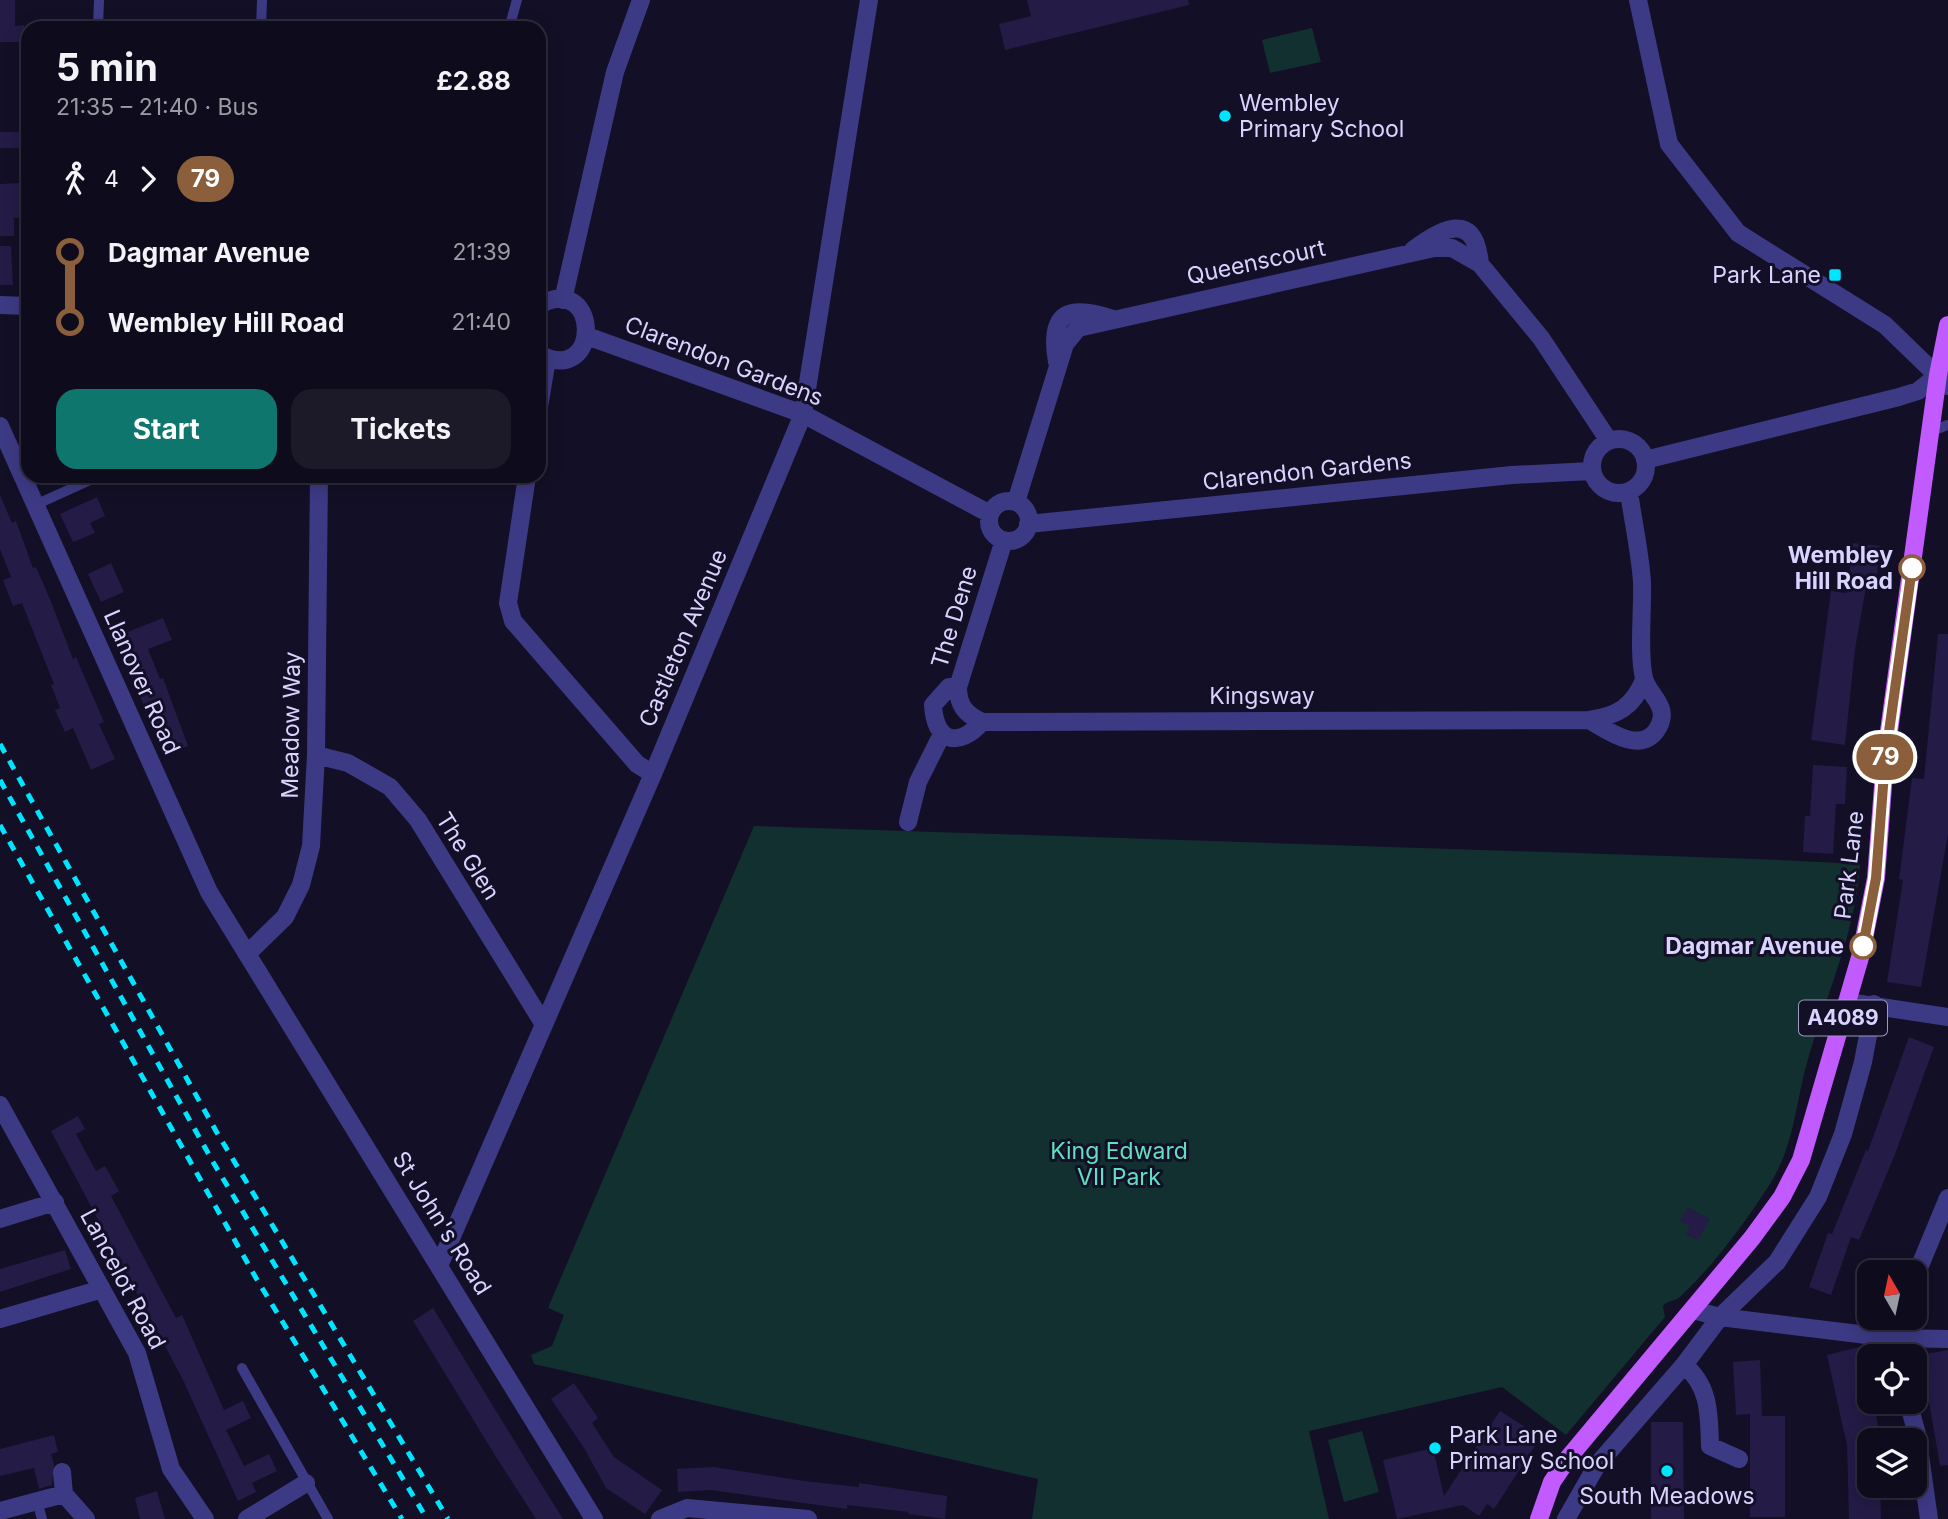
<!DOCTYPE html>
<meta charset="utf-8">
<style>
body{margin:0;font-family:Inter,sans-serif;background:#1c1929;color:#f1f3f6;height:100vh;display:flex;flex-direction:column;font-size:26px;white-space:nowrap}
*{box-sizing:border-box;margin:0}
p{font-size:23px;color:#9b9ba3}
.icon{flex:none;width:38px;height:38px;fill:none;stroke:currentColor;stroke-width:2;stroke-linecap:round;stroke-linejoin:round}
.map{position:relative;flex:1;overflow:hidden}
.side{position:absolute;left:21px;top:21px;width:525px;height:462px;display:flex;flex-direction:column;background:#0e0b1c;border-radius:21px;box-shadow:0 4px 18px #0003,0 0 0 2px #2e2b3b}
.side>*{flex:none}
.badge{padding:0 14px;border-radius:23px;font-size:24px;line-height:46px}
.needle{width:46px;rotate:351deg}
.buttons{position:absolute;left:1857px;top:1260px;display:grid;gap:14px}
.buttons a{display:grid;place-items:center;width:70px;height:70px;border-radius:14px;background:#0e0b1c;box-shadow:0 4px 18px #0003,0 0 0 2px #2e2b3b;font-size:35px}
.map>.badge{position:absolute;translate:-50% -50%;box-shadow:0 0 0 4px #fff}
.legs{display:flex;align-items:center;gap:10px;height:77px;padding:0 35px;font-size:23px}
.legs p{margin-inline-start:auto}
.head{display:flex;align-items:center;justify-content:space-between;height:119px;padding:0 35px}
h1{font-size:38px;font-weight:700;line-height:52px}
.action{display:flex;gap:14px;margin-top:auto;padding:14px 35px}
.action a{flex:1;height:80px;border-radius:21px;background:#0f766e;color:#fff;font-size:28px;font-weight:700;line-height:80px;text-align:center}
.action a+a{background:#1c1929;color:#f1f3f6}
ul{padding:0 35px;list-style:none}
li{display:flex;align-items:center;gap:24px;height:70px;font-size:26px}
li i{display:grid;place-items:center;width:10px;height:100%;margin:0 9px;background:currentColor}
li i::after{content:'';width:18px;height:18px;margin:-9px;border:5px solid;border-radius:50%;background:#0e0b1c}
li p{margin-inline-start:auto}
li:first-child i{background:linear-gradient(#0000 50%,currentColor 0)}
li:last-child i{background:linear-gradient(currentColor 50%,#0000 0)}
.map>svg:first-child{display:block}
.green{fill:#12302f}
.building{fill:#241b47}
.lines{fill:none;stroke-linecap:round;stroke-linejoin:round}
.service{stroke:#3d3a85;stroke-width:10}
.minor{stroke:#3d3a85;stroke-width:18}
.tertiary{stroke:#3d3a85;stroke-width:18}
.primary{stroke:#c25bff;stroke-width:18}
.rail{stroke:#00e5ff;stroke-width:5;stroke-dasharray:10 9;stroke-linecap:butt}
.line-1-casing{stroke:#fff;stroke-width:16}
.line-1{stroke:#8b5e3c;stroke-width:10}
.poi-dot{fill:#00e5ff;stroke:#130f26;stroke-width:2.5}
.stop-1-dot{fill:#fff;stroke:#8b5e3c;stroke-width:3.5}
.labels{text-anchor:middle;stroke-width:6;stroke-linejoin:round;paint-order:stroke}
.shield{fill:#130f26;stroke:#9e99be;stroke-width:2}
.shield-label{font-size:21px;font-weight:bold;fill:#d9d4ff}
.poi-label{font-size:23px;fill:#d9d4ff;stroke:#130f26;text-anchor:start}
.street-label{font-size:23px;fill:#d9d4ff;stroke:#130f26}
.stop-label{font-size:23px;font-weight:bold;fill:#d9d4ff;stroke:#130f26;text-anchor:end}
.park-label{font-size:23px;fill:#5fe0c0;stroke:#130f26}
</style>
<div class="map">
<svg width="1948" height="1519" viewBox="0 0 1948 1519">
<rect width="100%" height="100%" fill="#130f26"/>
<path class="green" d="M1312,28L1321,62L1270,73L1262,40Z
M754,826L1757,859L1860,864C1856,933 1825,997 1807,1063C1795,1106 1794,1146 1770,1184C1745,1223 1714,1265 1681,1296C1675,1302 1668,1300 1663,1306L1665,1317L1566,1435L1502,1387L1309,1431L1329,1519H1032L1038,1479L534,1364L531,1355L552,1346L564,1315L548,1308Z
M1362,1431L1379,1492L1344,1502L1328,1440Z"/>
<path class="building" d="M0,0H15V26L24,25V42H0Z
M1027,0H1188L1189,5L1005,50L999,24L1031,16Z
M0,132H22V148H0Z
M20,183V218H14V236H0V184Z
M0,246H11L13,285H0Z
M0,495L12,523L16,521L33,568L36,567L50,599L73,659L76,657L104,722L99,724L115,759L91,770L73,728L65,732L55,710L60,708L51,685L54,684L48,669L22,603L13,606L3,580L11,577L0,549Z
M97,497L105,516L90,523L95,533L73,542L60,514Z
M1853,543L1880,546L1877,577L1868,576L1855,649L1845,745L1811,740L1831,591L1847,593Z
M111,563L124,592L101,602L88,574Z
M163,618L172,640L148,649L160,679L163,678L188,746L167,754L149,707L145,708L115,637Z
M1938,634H1948V834L1921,987L1887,982L1903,880L1899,879L1912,778L1924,779Z
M1813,765L1847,767L1845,804H1836L1833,854L1803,852L1805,816H1810Z
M1909,1037L1934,1047L1894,1157L1859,1240L1851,1237L1831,1295L1809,1287L1828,1233L1832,1234L1866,1150L1868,1151Z
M78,1116L85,1129L76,1134L96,1171L105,1166L119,1191L111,1196L176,1318L182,1315L224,1410L243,1401L251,1418L226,1430L244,1466L269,1454L277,1471L252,1483L256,1492L238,1501L183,1380L51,1131Z
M1688,1207L1710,1219L1698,1240L1686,1234L1690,1226L1680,1221Z
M65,1250L71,1269L0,1292V1269Z
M433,1308L528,1463L563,1519H536L496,1457L413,1321Z
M1859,1347L1869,1388V1402H1874L1880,1438L1869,1440V1486H1880L1881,1519H1849L1847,1445L1827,1355Z
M1948,1350V1465L1940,1466L1921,1355Z
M1760,1360L1762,1416H1785V1517H1750V1414L1736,1415L1733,1362Z
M574,1383L598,1418L592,1423L614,1457L662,1490L645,1514L606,1488L584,1448L551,1399Z
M1500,1411L1541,1437L1494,1509L1487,1504L1479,1516L1463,1505L1397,1519L1383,1460L1433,1448L1444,1496Z
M1651,1422H1683L1684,1519H1651Z
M54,1435L58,1452L51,1454L54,1464L52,1485L39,1489L34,1468L0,1476V1449Z
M713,1467L804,1481L859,1487V1483L947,1496L945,1519L908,1514L909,1512L847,1505V1509L711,1490L678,1492L677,1469Z
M157,1491L165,1519H140L135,1498Z"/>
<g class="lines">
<path class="service" d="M98,28L99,0
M261,28L262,0
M509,28L517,0
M1932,431L1948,425
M35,505L99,476
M242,1368L328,1519
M37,1501L42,1519"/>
<path class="minor" d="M1413,250C1442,228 1475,210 1480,264
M563,300L615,72L641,0
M0,305L28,306
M539,305C601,271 602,388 539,354
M587,336L803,414L990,514
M1057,362C1048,311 1069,304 1113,319
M539,407L547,359
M1592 466a27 27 0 1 1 54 0a27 27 0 1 1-54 0Z
M1645,460L1899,397L1918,391L1938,375
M527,476L508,603L513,621L637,764L653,774
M989 521a20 20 0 1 1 40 0a20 20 0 1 1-40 0Z
M1016,502L1065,344L1078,328L1434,248H1452L1480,264L1541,338L1609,441
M1028,524L1512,475L1591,471
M1004,540L958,687C958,705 965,714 982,722L1589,720C1607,730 1639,754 1656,731C1673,707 1648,696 1644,678C1638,653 1643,609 1642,582C1640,552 1633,521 1629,492
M958,687H949L933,705C935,742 958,749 982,722
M1589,720C1617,716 1633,707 1644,680
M316,755L348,763L390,787L418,820L543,1023
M908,822L918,782L942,734
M247,954L285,917L301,885L311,846L316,755L319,476
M1848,1002L1948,1017
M0,1105L137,1353L171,1469L205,1519
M0,1219L55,1202
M1914,1280L1948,1198
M1693,1310L1720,1317L1891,1338L1948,1339
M0,1319L102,1289
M1896,1356L1891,1338L1899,1318
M1684,1365C1710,1386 1709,1415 1710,1446L1739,1459
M1908,1402L1917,1434L1929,1519
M62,1472L64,1494L86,1519
M0,1511L64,1494
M247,1519L306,1483
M660,1519L687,1508L808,1519
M1566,1519L1597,1465L1684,1365L1720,1317L1777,1262L1818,1197L1843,1134L1863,1062L1874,1004"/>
<path class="tertiary" d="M1638,0L1669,144L1738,233L1885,325L1948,386
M0,426L209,892L594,1519
M439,1266L653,774L803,414L869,0"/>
<path class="primary" d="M1539,1519L1552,1482L1569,1457L1752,1238L1782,1197L1801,1160L1861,954L1876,878L1885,760L1938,375L1948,325"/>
<path class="rail" d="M0,744L216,1131L448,1519
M0,780L213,1162L427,1519
M0,825L256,1278L402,1519"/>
</g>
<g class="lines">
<g class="line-1-casing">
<path id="line-1" d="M1863,946L1876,878L1885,760L1912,568"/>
</g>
<use href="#line-1" class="line-1"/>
</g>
<g class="poi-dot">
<circle cx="1225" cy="116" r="7"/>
<rect x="1828" y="268" width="14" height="14" rx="3.5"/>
<circle cx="1435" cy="1448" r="7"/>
<circle cx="1667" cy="1471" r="7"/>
</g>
<g class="stop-1-dot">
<circle cx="1912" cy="568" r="12"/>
<circle cx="1863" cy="946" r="12"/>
</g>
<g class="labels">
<rect class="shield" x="1799" y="1000.5" width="88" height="35" rx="5"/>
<g class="shield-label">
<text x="1843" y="1025">A4089</text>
</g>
<g class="poi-label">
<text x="1239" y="111">Wembley<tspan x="1239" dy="26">Primary School</tspan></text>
<text x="1821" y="283" text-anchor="end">Park Lane</text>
<text x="1449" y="1443">Park Lane<tspan x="1449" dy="26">Primary School</tspan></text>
<text x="1667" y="1504" text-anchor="middle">South Meadows</text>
</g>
<g class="street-label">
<text transform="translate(1256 262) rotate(-12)" y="8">Queenscourt</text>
<text transform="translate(724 361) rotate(21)" y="8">Clarendon Gardens</text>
<text transform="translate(1307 471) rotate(-6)" y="8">Clarendon Gardens</text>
<text transform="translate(954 617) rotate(-73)" y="8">The Dene</text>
<text transform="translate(683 638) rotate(-67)" y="8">Castleton Avenue</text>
<text transform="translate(142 682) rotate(66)" y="8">Llanover Road</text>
<text x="1262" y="704">Kingsway</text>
<text transform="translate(291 725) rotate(-89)" y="8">Meadow Way</text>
<text transform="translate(468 856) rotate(58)" y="8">The Glen</text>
<text transform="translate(1849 865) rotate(-83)" y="8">Park Lane</text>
<text transform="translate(442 1223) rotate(58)" y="8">St John's Road</text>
<text transform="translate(123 1279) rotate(62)" y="8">Lancelot Road</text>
</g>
<g class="stop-label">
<text x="1893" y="563">Wembley<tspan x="1893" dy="26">Hill Road</tspan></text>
<text x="1844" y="954">Dagmar Avenue</text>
</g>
<g class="park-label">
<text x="1119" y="1159">King Edward<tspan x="1119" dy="26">VII Park</tspan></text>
</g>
</g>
</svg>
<div class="buttons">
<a><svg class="needle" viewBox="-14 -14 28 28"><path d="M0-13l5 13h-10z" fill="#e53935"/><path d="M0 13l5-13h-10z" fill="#9b9ba3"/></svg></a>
<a><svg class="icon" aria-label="locate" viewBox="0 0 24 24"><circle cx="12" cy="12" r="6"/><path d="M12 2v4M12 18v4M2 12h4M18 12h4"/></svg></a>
<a><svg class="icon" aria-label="layers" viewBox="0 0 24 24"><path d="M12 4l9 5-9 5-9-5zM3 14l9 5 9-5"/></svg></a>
</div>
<b class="badge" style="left:1885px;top:757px;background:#8b5e3c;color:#fff">79</b>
<section class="side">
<div class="head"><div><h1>5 min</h1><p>21:35 – 21:40 · Bus</p></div><b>£2.88</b></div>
<div class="legs"><svg class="icon" aria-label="walk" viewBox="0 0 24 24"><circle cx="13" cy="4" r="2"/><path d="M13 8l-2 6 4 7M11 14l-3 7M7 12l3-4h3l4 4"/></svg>4<svg class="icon" aria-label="forward" viewBox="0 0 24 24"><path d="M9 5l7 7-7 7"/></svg><b class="badge" style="background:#8b5e3c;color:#fff">79</b></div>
<ul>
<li><i style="color:#8b5e3c"></i><b>Dagmar Avenue</b><p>21:39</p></li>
<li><i style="color:#8b5e3c"></i><b>Wembley Hill Road</b><p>21:40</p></li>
</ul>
<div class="action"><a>Start</a><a>Tickets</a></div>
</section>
</div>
